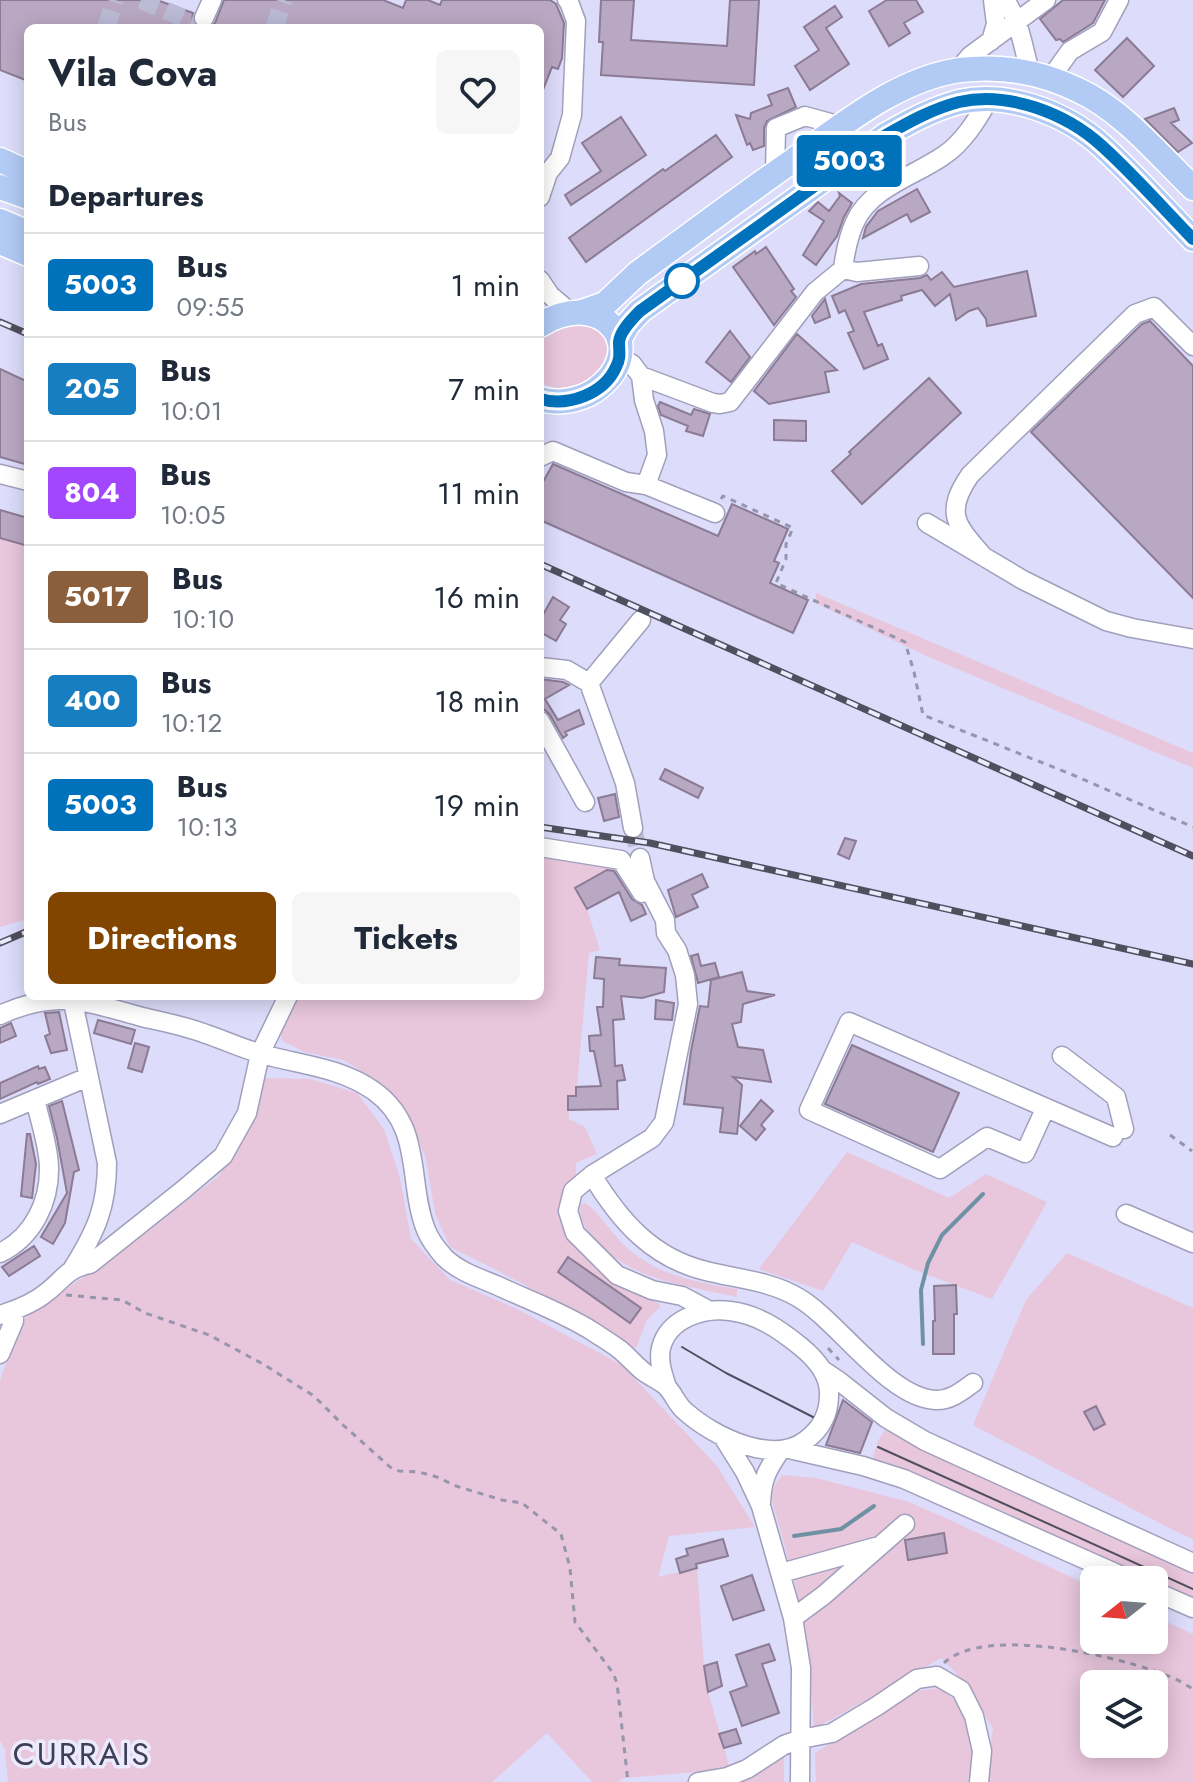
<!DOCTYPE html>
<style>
body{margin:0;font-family:Jost,sans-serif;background:#f6f6f7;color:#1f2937;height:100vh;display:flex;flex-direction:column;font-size:30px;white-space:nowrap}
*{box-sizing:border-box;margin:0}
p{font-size:26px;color:#747a83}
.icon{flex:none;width:44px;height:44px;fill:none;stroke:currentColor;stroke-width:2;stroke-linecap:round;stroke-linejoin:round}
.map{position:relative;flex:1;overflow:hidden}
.sheet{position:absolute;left:24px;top:24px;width:520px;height:976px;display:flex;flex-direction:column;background:#fff;border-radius:12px;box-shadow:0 4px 20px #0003}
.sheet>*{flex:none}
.badge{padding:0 16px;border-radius:6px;font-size:28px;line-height:52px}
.needle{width:52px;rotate:253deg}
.tools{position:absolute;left:1080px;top:1566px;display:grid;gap:16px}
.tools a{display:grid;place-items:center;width:88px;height:88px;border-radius:12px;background:#fff;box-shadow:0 4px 20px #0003;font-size:40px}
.map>.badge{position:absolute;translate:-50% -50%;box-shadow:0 0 0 4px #fff}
h2{padding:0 24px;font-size:30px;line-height:72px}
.round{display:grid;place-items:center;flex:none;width:84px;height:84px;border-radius:12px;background:#f6f6f7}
.summary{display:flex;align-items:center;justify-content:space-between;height:136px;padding:0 24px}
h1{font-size:38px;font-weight:700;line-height:60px}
.cta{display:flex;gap:16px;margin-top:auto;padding:16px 24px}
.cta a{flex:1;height:92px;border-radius:12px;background:#814500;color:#fff;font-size:32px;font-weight:700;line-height:92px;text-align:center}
.cta a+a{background:#f6f6f7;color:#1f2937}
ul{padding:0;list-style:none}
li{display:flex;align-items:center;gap:24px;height:104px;padding:0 24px;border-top:2px solid #e0e1e3}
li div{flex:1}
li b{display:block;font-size:30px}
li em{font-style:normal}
li .badge{min-width:88px;font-weight:700;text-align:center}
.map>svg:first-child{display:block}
.green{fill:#e8c6dc;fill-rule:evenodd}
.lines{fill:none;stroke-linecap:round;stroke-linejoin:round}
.stream{stroke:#6f91a4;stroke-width:4}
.building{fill:#b9a8c3;stroke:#8b7b94;stroke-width:2}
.minor-tunnel{stroke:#bcbbd6;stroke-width:18;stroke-dasharray:18 9;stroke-linecap:butt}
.minor-casing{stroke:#a09fbc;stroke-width:21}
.major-casing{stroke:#fff;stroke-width:27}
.path{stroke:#9695ac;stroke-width:3;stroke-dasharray:6 6;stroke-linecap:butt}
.minor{stroke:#fff;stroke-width:18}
.major{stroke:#b2cbf5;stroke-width:24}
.tram{stroke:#4f4f5e;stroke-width:2}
.rail-casing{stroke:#4f4f5e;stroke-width:7}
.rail{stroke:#ebebfd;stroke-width:4;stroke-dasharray:12;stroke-linecap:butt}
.line-casing{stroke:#fff;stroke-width:18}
.line{stroke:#0072bc;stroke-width:12}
.stop-dot{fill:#fff;stroke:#0072bc;stroke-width:4}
.labels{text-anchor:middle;stroke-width:7;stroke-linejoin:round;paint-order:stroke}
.neighbourhood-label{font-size:32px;letter-spacing:2px;fill:#3f3e56;stroke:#ebebfd}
</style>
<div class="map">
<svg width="1193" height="1782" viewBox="0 0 1193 1782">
<rect width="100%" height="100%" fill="#dddcfb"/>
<path class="green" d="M577,326C641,327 589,411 540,382V342C550,332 562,328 577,326Z
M0,538L28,546V919L0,927Z
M816,593L1193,753V768L922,654L816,603Z
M540,851L619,863L575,888L587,909L600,950L589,953L576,1096H568L569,1119L585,1127L597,1154L576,1163V1177L561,1203L558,1213L567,1238L596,1268L611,1280L660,1304V1307L647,1320L636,1348C618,1343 605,1328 589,1319C543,1294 497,1270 450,1247L435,1213L426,1159L408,1114L384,1086L344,1060L304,1052L281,1040L283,1020L300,996H540V893L544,892L540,869Z
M260,1078L310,1079L357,1093L384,1129L400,1178L411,1239L450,1280L519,1310L622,1365L717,1466L755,1527L669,1536L658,1577L697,1568L704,1666L708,1692L730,1769L625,1778L617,1782H592L547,1733L492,1782H8L5,1749L0,1741V1381L2,1374L24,1319L147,1232L220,1175L253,1102Z
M847,1152L949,1198L986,1174L1047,1202L992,1299L915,1270L852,1242L823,1291L759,1269Z
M585,1203C600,1213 610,1231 623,1244C653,1274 696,1283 737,1289V1297C701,1289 647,1281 617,1259C609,1253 601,1245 594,1237C585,1227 578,1219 581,1204Z
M1067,1253L1193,1308V1539L1169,1528L973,1425L1026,1300Z
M886,1428L1193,1571V1599L1154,1582V1580H1150L916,1474L872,1460L878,1441Z
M782,1475L816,1478L906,1501L948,1519L1094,1588V1640H1154V1616L1193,1634V1782H985L993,1728L956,1673L941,1658L814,1729L809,1654L796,1587L770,1493ZM1094,1684H1154V1744H1094Z
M940,1688L961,1706L974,1739L968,1782H816L815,1753L915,1691Z
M784,1756V1782H717Z"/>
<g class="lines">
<path class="stream" d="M923,1344L921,1290L928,1263L942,1235L983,1194
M794,1536L841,1529L874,1506"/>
</g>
<path class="building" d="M0,0H157L193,13L192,20L198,28H28V81L0,70Z
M224,0H383L403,8L406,0H428L440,5L442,0H550L556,4L564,23L562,58L558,69L552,67L541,95L540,28H210L215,23Z
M601,0H634L631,40L727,46L730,0H759L754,85L601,75L603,42H599Z
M887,0H916L923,12L904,23L910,33L889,46L869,11Z
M1063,0H1105L1093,23L1063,42L1060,39L1056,40L1040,19Z
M835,6L842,17L826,28L849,64L810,90L795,66L819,50L804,27Z
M1127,38L1154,66L1123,97L1095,70Z
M788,88L796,107L767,121L764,128V146L753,150L750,143L747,145L736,115L750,119L751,113L772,105L768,95Z
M1174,108L1179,120L1171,123L1192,143L1178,152L1145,119Z
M621,117L646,155L571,205L565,195L601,171L582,143Z
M716,135L732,157L586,262L569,238L663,169L665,171Z
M917,189L930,212L911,222L907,214L863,238L866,227L878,211Z
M839,193L852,203L844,217L837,236L816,265L803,255L824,221L809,211L818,202L829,211L840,196Z
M766,247L794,289L791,291L796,297L774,325L733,267L755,251L756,254Z
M1027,271L1036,316L987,326L986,319L978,308L969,311L956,320L950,294L935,306L922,290L901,296L902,300L864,312L878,346L882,344L888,359L864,369L848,333L854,331L845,310L839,313L832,296L861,284L920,278L927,275L931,280L942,272L954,287Z
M825,299L830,317L815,323L812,316Z
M1150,321L1193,366V598L1031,432L1142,324Z
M730,331L750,357L731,382L706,362Z
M797,334L837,370L825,372L829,392L769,404L754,391Z
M0,369L28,382V465L0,457Z
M929,378L961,413L862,504L832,471L851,454L849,452Z
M660,402L691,415L694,409L710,414L703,436L686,431L688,426L661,415L658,406Z
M774,420L806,421V441L774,440Z
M553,464L718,536L732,504L788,529L774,561L779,563L770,583L808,600L793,633L540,520V481L543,482Z
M0,510L28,518V546L0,538Z
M553,597L569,607L560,620L566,624L556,641L540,632V620Z
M540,679L563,682L569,685L545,699L558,720L579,710L584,724L565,732L567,735L563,738L550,715L545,710L540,709Z
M665,769L703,788L698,798L660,779Z
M615,794L619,817L604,821L598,798Z
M845,838L856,841L849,859L838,854Z
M607,870L614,871L632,899L642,905L646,914L631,921L619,892L587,909L575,888Z
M702,874L708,887L692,895L698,907L676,917L668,890Z
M698,954L701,966L715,963L719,977L698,983L691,956Z
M596,957L620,959L619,965L666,968L664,992L642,998L621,996L624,1019L613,1020L615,1066L622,1065L625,1080L617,1081L618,1109L568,1110V1096H576V1087L601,1086L594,1051H590L589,1036L601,1035L597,1007H603L604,979L594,978Z
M742,972L747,991L775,995L743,1004L741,1022L732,1024L738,1047L763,1050L771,1082L733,1077L742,1085L737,1134L720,1132L723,1108L684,1104L691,1051L700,1006L708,1007L711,980Z
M656,1000L674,1003L672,1020L655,1019Z
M59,1012L67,1050L51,1053L45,1036L50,1034L45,1013Z
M98,1020L135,1030L131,1044L94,1033Z
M11,1023L16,1036L0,1043V1028Z
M135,1043L149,1047L142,1072L128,1068Z
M852,1045L959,1093L933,1152L825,1104Z
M38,1066L39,1069L45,1067L50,1079L38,1084L37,1082L0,1099V1083Z
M761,1100L773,1111L761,1125L765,1129L756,1140L740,1126Z
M62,1101L79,1170L74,1172L65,1223L53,1244L41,1237L67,1193L57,1138L49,1106Z
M27,1134H30L36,1164L32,1198L21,1196Z
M34,1246L40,1256L9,1276L2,1267Z
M568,1257L641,1308L630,1323L558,1272Z
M956,1285L957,1314H954V1354H933V1321H935L934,1286Z
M843,1400L872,1422L860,1453L826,1445Z
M1096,1406L1105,1424L1094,1430L1084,1412Z
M944,1533L947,1553L908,1560L905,1540Z
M723,1539L728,1556L696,1564L697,1568L680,1573L676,1559L688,1555L686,1549Z
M752,1575L764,1610L733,1620L721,1586Z
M769,1644L775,1660L762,1664L779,1713L742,1726L730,1692L747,1686L736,1655Z
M717,1662L722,1686L708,1692L704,1666Z
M736,1729L741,1743L724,1748L719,1734Z"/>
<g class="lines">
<path class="minor-tunnel" d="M141,0L207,28
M106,28L115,0
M274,28L284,0
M633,828L640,858"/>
<g class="minor-casing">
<path id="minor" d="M1005,0C1020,21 1023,47 1030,72
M204,18L212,0
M991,41L996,24L993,0
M958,70L970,56L1046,0
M1050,79L1070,51L1102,32L1119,0
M775,173L776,128L805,116L841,126
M540,197L548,173L560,158L572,115L576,21L569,2L567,0
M843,269L857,272L919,266
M540,280L550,295L570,312
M620,357L632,364L641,376L713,403L720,404L730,402L815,292L843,269C845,253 848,237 855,222C870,188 914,176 943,156C963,143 977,120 989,99
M641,376L644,400L654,431L657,455L646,485
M540,457L553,451L626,482L646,485L715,513
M0,474L28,481
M927,523L1023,580L1106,621L1132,628L1193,639
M983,556C956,525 944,513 970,475L1135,314L1154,307L1193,346
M540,667L567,670L589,683
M589,683L625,783L633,828
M589,683L641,620
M540,721L585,802
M540,847L621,860L642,893
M640,858L645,881L665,920L666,933L677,950L685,975L688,1004L664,1122L652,1138L592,1175L573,1191L568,1211L575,1233L617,1275L652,1290L682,1296L708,1310
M73,1002L107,1163C107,1207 96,1231 73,1268
M0,1015C17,1007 38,1001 58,1000C85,999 115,1010 142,1017C163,1022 185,1026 206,1034C224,1040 243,1049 262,1054C300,1065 340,1067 374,1091C424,1127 407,1182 426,1230C430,1240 437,1249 444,1257C458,1271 479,1278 496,1285C528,1300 562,1312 592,1331C601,1337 611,1343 619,1349C628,1356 635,1365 644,1372C651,1377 659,1380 666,1386C674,1394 677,1405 686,1412C713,1436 773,1466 806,1440C821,1429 829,1414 829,1395C830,1374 815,1358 800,1346C779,1329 757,1314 730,1311C703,1307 668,1319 661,1348C658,1361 663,1375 667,1387
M1062,1056L1116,1097L1124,1129
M1045,1109L1025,1153L987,1137L940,1169L809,1110L849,1022L1113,1137
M0,1114L88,1077
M592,1175C620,1221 652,1258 706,1271C738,1279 771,1281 799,1298C839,1322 888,1397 935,1400C950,1401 962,1391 973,1383
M1126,1214L1193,1243
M0,1253C33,1237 50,1202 49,1166C48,1144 40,1121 35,1099
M0,1315C16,1310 34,1303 47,1292C65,1278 66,1269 90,1264L183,1190L223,1156L247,1113L260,1054L288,996
M0,1354L14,1321V1310
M824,1371L839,1381L886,1418L925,1441L1193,1563
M723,1437L745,1472L761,1506L793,1618L801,1668L800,1782
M789,1449L863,1466L904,1479L1131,1580
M761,1503C762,1479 767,1470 780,1451
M781,1573L875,1547
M1154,1591L1193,1608
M793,1618L824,1595L905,1524
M698,1782L727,1777L747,1769L784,1745L801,1739L832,1733L877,1706L917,1679L937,1676L961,1690L974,1716L982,1751L979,1782"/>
</g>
<g class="major-casing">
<path id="major" d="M0,160L28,173
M0,187L28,197
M0,221L28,233
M0,242L28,254
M582,312L605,304L638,273C689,236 739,198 791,162C841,126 897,79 960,70C1001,65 1041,72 1078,90C1122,110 1159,155 1193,188
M540,325C604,285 653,351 594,391C578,401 558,404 540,399
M619,340L628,324L640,311L886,135C909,122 932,109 959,102C1008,91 1066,113 1102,146C1134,175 1163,208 1193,239"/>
</g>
<path class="path" d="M721,499L723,496L793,528L786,544V559L776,583L905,642L914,672L923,715L1073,775L1193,827
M1170,1135L1192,1151
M66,1295L122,1300L145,1313L209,1335L263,1364L314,1396L343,1425L390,1467L399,1471L419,1472L437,1477L456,1486L502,1500L522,1503L561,1534L570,1568L575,1622L613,1673L617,1683L628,1782
M828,1348L839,1360
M944,1663C986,1624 1122,1657 1171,1677C1179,1680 1186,1685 1193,1689"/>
<use href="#minor" class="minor"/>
<use href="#major" class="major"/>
<path class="tram" d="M682,1347L726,1373L813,1417
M878,1447L1193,1589"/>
<g class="rail-casing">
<path id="rail" d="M0,322L28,334
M540,564L1193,856
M540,827L650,843L1193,964
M0,943L28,931"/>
</g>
<use href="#rail" class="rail"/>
</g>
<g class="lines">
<g class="line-casing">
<path id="line" d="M540,399C568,407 604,394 616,367C621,358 619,352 619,342C620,331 632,319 640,311L886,135C909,122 932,109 959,102C1008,91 1066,113 1102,146C1134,175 1163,208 1193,239"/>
</g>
<use href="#line" class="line"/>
</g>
<circle class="stop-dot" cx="682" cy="281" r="16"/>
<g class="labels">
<g class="neighbourhood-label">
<text x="82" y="1765">CURRAIS</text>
</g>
</g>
</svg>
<div class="tools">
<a><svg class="needle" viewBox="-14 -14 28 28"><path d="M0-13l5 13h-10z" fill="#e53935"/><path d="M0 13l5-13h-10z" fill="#747a83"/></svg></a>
<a><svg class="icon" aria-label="layers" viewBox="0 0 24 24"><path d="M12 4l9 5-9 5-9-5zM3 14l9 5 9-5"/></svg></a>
</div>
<b class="badge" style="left:849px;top:161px;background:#0072bc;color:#fff">5003</b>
<section class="sheet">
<div class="summary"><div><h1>Vila Cova</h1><p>Bus</p></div><a class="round"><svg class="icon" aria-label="heart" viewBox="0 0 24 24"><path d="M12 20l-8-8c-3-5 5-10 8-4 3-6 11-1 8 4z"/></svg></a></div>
<h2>Departures</h2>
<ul>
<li><span class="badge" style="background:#0072bc;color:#fff">5003</span><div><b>Bus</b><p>09:55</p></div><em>1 min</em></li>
<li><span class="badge" style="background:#187ec2;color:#fff">205</span><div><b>Bus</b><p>10:01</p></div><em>7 min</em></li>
<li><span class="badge" style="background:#a347ff;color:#fff">804</span><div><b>Bus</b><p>10:05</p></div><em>11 min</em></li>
<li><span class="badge" style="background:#8b5e3c;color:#fff">5017</span><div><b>Bus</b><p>10:10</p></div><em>16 min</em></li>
<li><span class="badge" style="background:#187ec2;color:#fff">400</span><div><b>Bus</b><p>10:12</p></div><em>18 min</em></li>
<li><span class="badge" style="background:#0072bc;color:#fff">5003</span><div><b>Bus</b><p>10:13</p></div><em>19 min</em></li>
</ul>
<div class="cta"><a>Directions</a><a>Tickets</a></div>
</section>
</div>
